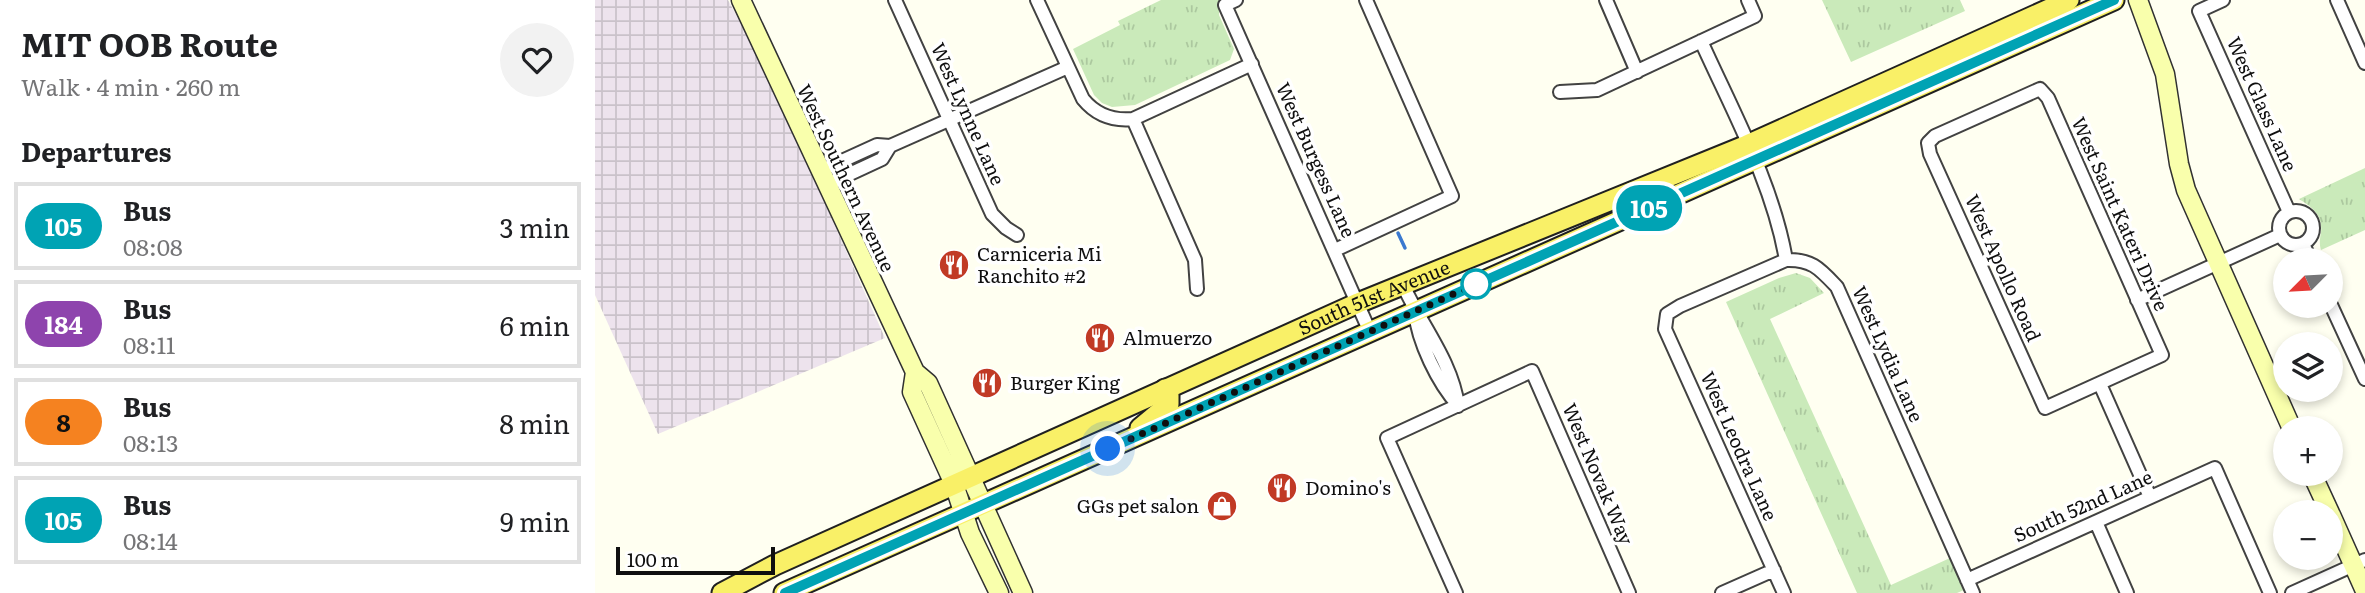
<!DOCTYPE html>
<meta charset="utf-8">
<style>
body{margin:0;font-family:Literata,serif;background:#f2f2f2;color:#202124;height:100vh;display:flex;flex-direction:column;font-size:26px;white-space:nowrap}
*{box-sizing:border-box;margin:0}
p{font-size:23px;color:#757577}
.icon{flex:none;width:38px;height:38px;fill:none;stroke:currentColor;stroke-width:2;stroke-linecap:round;stroke-linejoin:round}
.map{position:relative;flex:1;overflow:hidden}
.details{display:flex;flex-direction:column;background:#fff;width:595px}
.details>*{flex:none}
.badge{padding:0 14px;border-radius:23px;font-size:24px;line-height:46px}
.needle{width:46px;rotate:246deg}
.tools{position:absolute;left:1678px;top:248px;display:grid;gap:14px}
.tools a{display:grid;place-items:center;width:70px;height:70px;border-radius:50%;background:#fff;box-shadow:0 4px 10px #0003;font-size:35px}
.scale{position:absolute;left:21px;bottom:18px;width:159px;box-sizing:border-box;padding-left:7px;border:4px solid #0f0f0f;border-top:0;font-size:19px;line-height:24px;white-space:nowrap;color:#0f0f0f;-webkit-text-stroke:5px #fff;paint-order:stroke}
.you{position:absolute;width:35px;height:35px;margin:-18px;border:5px solid #fff;border-radius:50%;background:#1a73e8;box-shadow:0 0 0 10px #1a73e833}
.map>.badge{position:absolute;translate:-50% -50%;box-shadow:0 0 0 4px #fff}
h2{padding:0 21px;font-size:26px;line-height:63px}
.round{display:grid;place-items:center;flex:none;width:74px;height:74px;border-radius:37px;background:#f2f2f2}
.head{display:flex;align-items:center;justify-content:space-between;height:119px;padding:0 21px}
h1{font-size:33px;font-weight:700;line-height:52px}
ul{padding:0;list-style:none}
li{display:flex;align-items:center;gap:21px;height:88px;margin:0 14px 10px;padding:0 7px;border:4px solid #e0e0e0;border-radius:0px}
li div{flex:1}
li b{display:block;font-size:26px}
li em{font-style:normal}
li .badge{min-width:77px;font-weight:700;text-align:center}
main{display:flex;flex:1;min-height:0}
.map>svg:first-child{display:block}
.industrial{fill:url(#industrial-grid)}
.park{fill:url(#park-tufts)}
.lines{fill:none;stroke-linecap:round;stroke-linejoin:round}
.stream{stroke:#3b79cf;stroke-width:3.5}
.street-casing{stroke:#424242;stroke-width:16}
.secondary-casing{stroke:#313131;stroke-width:21}
.primary-casing{stroke:#202020;stroke-width:23}
.street{stroke:#fff;stroke-width:12}
.secondary{stroke:#f9ffac;stroke-width:18}
.primary{stroke:#f9f067;stroke-width:19}
.line-casing{stroke:#fff;stroke-width:16}
.line{stroke:#00a3b4;stroke-width:10}
.walk{stroke:#0f0f0f;stroke-width:7;stroke-dasharray:0 12.6}
.stop-dot{fill:#fff;stroke:#00a3b4;stroke-width:3.5}
.labels{text-anchor:middle;stroke-width:7;stroke-linejoin:round;paint-order:stroke}
.street-label{font-size:19px;fill:#0f0f0f;stroke:#fff}
.poi-label{font-size:19px;fill:#0f0f0f;stroke:#fff;text-anchor:start}
</style>
<main>
<section class="details">
<div class="head"><div><h1>MIT OOB Route</h1><p>Walk · 4 min · 260 m</p></div><a class="round"><svg class="icon" aria-label="heart" viewBox="0 0 24 24"><path d="M12 20l-8-8c-3-5 5-10 8-4 3-6 11-1 8 4z"/></svg></a></div>
<h2>Departures</h2>
<ul>
<li><span class="badge" style="background:#00a3b4;color:#fff">105</span><div><b>Bus</b><p>08:08</p></div><em>3 min</em></li>
<li><span class="badge" style="background:#8e44ad;color:#fff">184</span><div><b>Bus</b><p>08:11</p></div><em>6 min</em></li>
<li><span class="badge" style="background:#f58220;color:#111">8</span><div><b>Bus</b><p>08:13</p></div><em>8 min</em></li>
<li><span class="badge" style="background:#00a3b4;color:#fff">105</span><div><b>Bus</b><p>08:14</p></div><em>9 min</em></li>
</ul>
</section>
<div class="map">
<svg width="1770" height="593" viewBox="0 0 1770 593">
<defs>
<pattern id="industrial-grid" width="8" height="8" patternUnits="userSpaceOnUse" patternTransform="scale(1.75)"><rect width="8" height="8" fill="#ede3ed"/><path d="M0 4h8M4 0v8" fill="none" stroke="#cac2ca"/></pattern>
<pattern id="park-tufts" width="24" height="20" patternUnits="userSpaceOnUse" patternTransform="scale(1.75)"><rect width="24" height="20" fill="#caeaba"/><path d="M3 7l-1-3M5 7V3M7 7l1-3M15 17l-1-3M17 17v-4M19 17l1-3" fill="none" stroke="#acc89f"/></pattern>
</defs>
<rect width="100%" height="100%" fill="#fffff1"/>
<path class="industrial" d="M0,0H133L167,62L290,338L63,434L0,295Z"/>
<path class="park" d="M566,0H624V15L639,49L635,60L540,105L517,107L507,103L499,95L478,49L525,25L523,21Z
M1227,0H1365L1370,11L1256,62Z
M1770,168V230L1726,250C1724,243 1725,239 1726,232C1728,215 1717,207 1704,199Z
M1201,273L1215,278L1229,293L1175,319L1296,585L1355,558L1369,590L1362,593H1262L1131,302L1184,278Z"/>
<g class="lines">
<path class="stream" d="M803,233L810,248"/>
<g class="street-casing">
<path id="street" d="M300,0L397,214L411,228L422,235
M442,0L488,99C501,115 518,121 538,119L657,64
M641,0L630,5L775,332
M1011,0L1042,72
M1628,0L1604,11L1694,212
M1742,0L1770,63
M1106,41C1138,112 1178,184 1191,260
M1445,89L1453,98L1567,355L1450,408L1335,154L1333,143L1340,136Z
M965,92L1002,90L1160,16L1153,0
M538,119L600,260L602,289
M225,171L282,145L295,146L473,67
M231,185L287,159L295,146
M1684 228a17 17 0 1 1 34 0a17 17 0 1 1-34 0Z
M1708,244L1716,261
M740,250L857,196L771,0
M808,285C826,325 857,361 863,406
M1542,300L1685,235
M1736,305L1770,379
M820,312C823,342 843,383 863,405
M1505,384L1555,497
M1501,522L1532,593
M1372,580L1620,468L1675,593
M861,593L792,438L937,371L1034,593
M1127,593L1179,570
M1189,593L1070,329L1072,314L1085,306L1191,260C1217,259 1225,269 1242,287L1378,593
M1697,593L1770,560"/>
</g>
<g class="secondary-casing">
<path id="secondary" d="M146,0L320,372L333,383L428,593
M1543,0L1570,74L1584,164L1591,190L1697,429
M320,372L317,392L359,484L375,533L404,593
M1717,474L1735,513
M1736,515L1770,591"/>
</g>
<g class="primary-casing">
<g id="primary">
<path d="M545,428L574,404V396L570,389"/>
<path id="s1" d="M127,593L180,565L763,303L1152,145L1474,0"/>
<path d="M189,593L1519,0"/>
</g>
</g>
<use href="#street" class="street"/>
<use href="#secondary" class="secondary"/>
<use href="#primary" class="primary"/>
</g>
<g class="lines">
<g class="line-casing">
<path id="line" d="M190,593L1519,0"/>
</g>
<use href="#line" class="line"/>
<path class="walk" d="M513,449L881,284"/>
</g>
<defs>
<g id="restaurant-disc" transform="scale(1.575)"><circle r="9.5" fill="#c13a25" stroke="#fff"/><path d="M-5-6h1v4h1v-4h1v4h1v-4h1v5L-1.5 .5V6h-2V.5L-5-1ZM5-6V6H3V1.5H1.5Q1.5-4 5-6Z" fill="#fff"/></g>
<g id="shop-disc" transform="scale(1.575)"><circle r="9.5" fill="#c13a25" stroke="#fff"/><path d="M-5-2.5h2.3a2.7 3.5 0 0 1 5.4 0H5L5.5 6h-11ZM-1.5-2.5h3a1.5 2.3 0 0 0-3 0Z" fill="#fff"/></g>
</defs>
<g fill-rule="evenodd">
<use href="#restaurant-disc" x="359" y="265"/>
<use href="#restaurant-disc" x="505" y="338"/>
<use href="#restaurant-disc" x="392" y="383"/>
<use href="#restaurant-disc" x="687" y="488"/>
<use href="#shop-disc" x="627" y="506"/>
</g>
<circle class="stop-dot" cx="881" cy="284" r="14"/>
<g class="labels">
<g class="street-label">
<text transform="translate(1667 104) rotate(66)" y="7">West Glass Lane</text>
<text transform="translate(373 114) rotate(66)" y="7">West Lynne Lane</text>
<text transform="translate(721 160) rotate(66)" y="7">West Burgess Lane</text>
<text transform="translate(251 178) rotate(65)" y="7">West Southern Avenue</text>
<text transform="translate(1525 214) rotate(66)" y="7">West Saint Kateri Drive</text>
<text transform="translate(1408 268) rotate(66)" y="7">West Apollo Road</text>
<text dy="7" stroke="none"><textPath href="#s1" startOffset="716">South 51st Avenue</textPath></text>
<text transform="translate(1293 354) rotate(66)" y="7">West Lydia Lane</text>
<text transform="translate(1144 446) rotate(66)" y="7">West Leodra Lane</text>
<text transform="translate(1003 474) rotate(67)" y="7">West Novak Way</text>
<text transform="translate(1488 506) rotate(-24)" y="7">South 52nd Lane</text>
</g>
<g class="poi-label">
<text x="382" y="261">Carniceria Mi<tspan x="382" dy="22">Ranchito #2</tspan></text>
<text x="528" y="345">Almuerzo</text>
<text x="415" y="390">Burger King</text>
<text x="710" y="495">Domino's</text>
<text x="604" y="513" text-anchor="end">GGs pet salon</text>
</g>
</g>
</svg>
<div class="tools">
<a><svg class="needle" viewBox="-14 -14 28 28"><path d="M0-13l5 13h-10z" fill="#e53935"/><path d="M0 13l5-13h-10z" fill="#757577"/></svg></a>
<a><svg class="icon" aria-label="layers" viewBox="0 0 24 24"><path d="M12 4l9 5-9 5-9-5zM3 14l9 5 9-5"/></svg></a>
<a>+</a>
<a>−</a>
</div>
<div class="scale">100 m</div>
<div class="you" style="left:513px;top:449px"></div>
<b class="badge" style="left:1054px;top:208px;background:#00a3b4;color:#fff">105</b>
</div>
</main>
